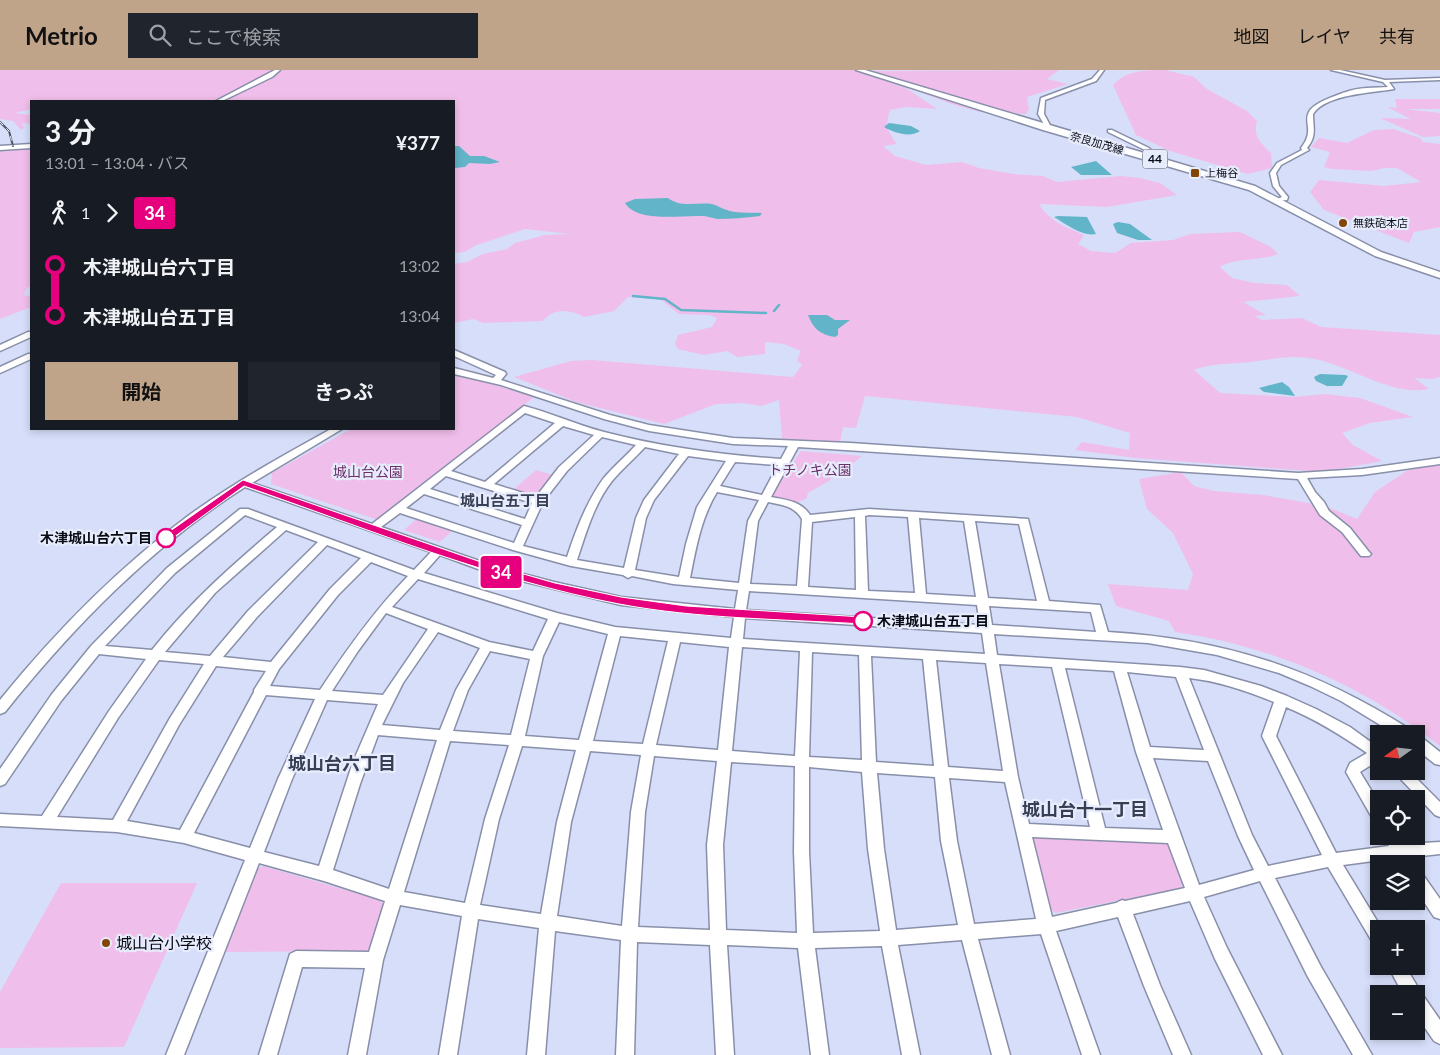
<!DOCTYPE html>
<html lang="ja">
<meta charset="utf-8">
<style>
body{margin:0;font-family:Lato,"Noto Sans JP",sans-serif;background:#20242c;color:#f1f3f6;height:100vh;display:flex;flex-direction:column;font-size:19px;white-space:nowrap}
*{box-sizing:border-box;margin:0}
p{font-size:16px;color:#9ea1a6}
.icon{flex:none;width:28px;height:28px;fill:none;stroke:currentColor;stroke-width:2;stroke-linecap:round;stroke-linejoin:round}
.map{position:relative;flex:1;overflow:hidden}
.details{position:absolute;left:30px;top:30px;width:425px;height:330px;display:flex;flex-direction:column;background:#171b24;border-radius:0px;box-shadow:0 2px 8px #0003}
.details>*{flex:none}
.badge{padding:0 10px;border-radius:4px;font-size:18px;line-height:32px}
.needle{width:32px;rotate:255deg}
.tools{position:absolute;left:1370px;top:655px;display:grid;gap:10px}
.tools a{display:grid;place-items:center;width:55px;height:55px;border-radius:0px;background:#171b24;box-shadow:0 2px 8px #0003;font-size:25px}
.map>.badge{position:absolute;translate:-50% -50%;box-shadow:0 0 0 2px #fff}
.legs{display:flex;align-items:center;gap:8px;height:55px;padding:0 15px;font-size:16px}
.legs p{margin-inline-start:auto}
.overview{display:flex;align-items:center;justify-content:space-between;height:85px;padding:0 15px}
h1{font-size:28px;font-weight:700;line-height:38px}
.button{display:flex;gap:10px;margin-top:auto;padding:10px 15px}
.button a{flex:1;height:58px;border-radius:0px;background:#c0a48a;color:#111;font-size:20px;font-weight:700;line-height:58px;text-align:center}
.button a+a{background:#20242c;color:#f1f3f6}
ul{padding:0 15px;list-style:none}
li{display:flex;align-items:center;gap:18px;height:50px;font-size:19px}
li i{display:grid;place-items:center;width:8px;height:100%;margin:0 6px;background:currentColor}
li i::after{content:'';width:12px;height:12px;margin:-6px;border:4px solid;border-radius:50%;background:#171b24}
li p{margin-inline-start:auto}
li:first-child i{background:linear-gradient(#0000 50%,currentColor 0)}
li:last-child i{background:linear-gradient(currentColor 50%,#0000 0)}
header{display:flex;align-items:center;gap:30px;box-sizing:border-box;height:70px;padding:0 25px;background:#c0a48a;color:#111}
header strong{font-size:24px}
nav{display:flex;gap:28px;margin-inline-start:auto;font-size:18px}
.search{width:350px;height:45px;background:#20242c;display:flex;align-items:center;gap:12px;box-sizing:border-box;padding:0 18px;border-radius:0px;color:#9ea1a6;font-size:19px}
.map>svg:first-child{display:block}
.green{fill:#f0beea}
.water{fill:#62b4c9}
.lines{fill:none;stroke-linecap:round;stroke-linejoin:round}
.stream{stroke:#62b4c9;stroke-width:2.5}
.minor-casing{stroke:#888fa9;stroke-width:3}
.major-casing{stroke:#888fa9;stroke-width:3}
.minor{fill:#fff;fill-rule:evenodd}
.major{fill:#fff;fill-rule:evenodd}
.rail-casing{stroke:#505363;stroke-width:2}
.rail{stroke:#e7ecfd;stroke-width:1;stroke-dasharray:4.5;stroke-linecap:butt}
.line-1{fill:#e6007e;stroke:#fff}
.poi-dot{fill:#834407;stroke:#e7ecfd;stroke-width:2}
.stop-1-dot{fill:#fff;stroke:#e6007e;stroke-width:2.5}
.labels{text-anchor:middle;stroke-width:4.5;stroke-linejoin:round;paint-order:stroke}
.far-street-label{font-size:11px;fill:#090b14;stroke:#e7ecfd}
.far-poi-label{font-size:11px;fill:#090b14;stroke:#e7ecfd;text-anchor:start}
.shield{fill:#e7ecfd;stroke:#4c4e5a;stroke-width:1}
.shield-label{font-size:12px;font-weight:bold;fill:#090b14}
.park-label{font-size:14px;fill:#6c2f67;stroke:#e7ecfd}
.stop-label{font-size:14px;font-weight:bold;fill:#090b14;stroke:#e7ecfd;text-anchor:end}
.neighbourhood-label{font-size:15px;font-weight:bold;fill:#383e54;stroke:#e7ecfd}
.near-poi-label{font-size:16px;fill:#090b14;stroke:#e7ecfd;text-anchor:start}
.near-neighbourhood-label{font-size:18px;font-weight:bold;fill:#383e54;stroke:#e7ecfd}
</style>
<header>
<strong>Metrio</strong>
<div class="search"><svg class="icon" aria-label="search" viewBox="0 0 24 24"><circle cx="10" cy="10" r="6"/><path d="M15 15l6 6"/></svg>ここで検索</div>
<nav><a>地図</a><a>レイヤ</a><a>共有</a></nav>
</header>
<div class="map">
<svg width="1440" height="985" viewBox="0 0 1440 985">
<rect width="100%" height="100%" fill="#d7defa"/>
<path class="green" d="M0,0H276L218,31H31V39L15,43L31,45V54L22,53L24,58L21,60L13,51L0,49Z
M279,0H854L906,18L937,39L906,37L890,40C885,55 887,62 897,74L883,76L895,86L926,95L962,92L979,98L1014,104L1043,106L1057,112L1121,106L1140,108L1160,113L1177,125L1107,137L1039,134C1050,152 1066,157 1084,165L1078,174L1091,181L1115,183L1131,173L1173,170L1190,164L1240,162L1271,177L1278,184C1259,192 1236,187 1220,197L1232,208L1254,213L1287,215L1300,226L1243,232L1266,245L1254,246L1262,250L1302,248L1321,257L1440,265V307L1432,309L1414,308L1429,319C1393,326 1357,300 1323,291C1290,282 1271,291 1239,293C1223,294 1209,294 1194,300L1220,323L1293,327L1325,324L1360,328L1413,347L1370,353L1342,363L1353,375L1382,391L1322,402L1136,388L1075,380L1082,372L1129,380L1130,363L1077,347L865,326L856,358L843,357L840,372L782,369L779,330L761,336L743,333L716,334L664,354L576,332L514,307L571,291L592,290L793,307L802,295L797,290L801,281L784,274L765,272V284L737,287L727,281L704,285L678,279L675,274L678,265L712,257L717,248L710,245L679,244L660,229L628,227L614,241L584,247C570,239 553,238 543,251L483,253L473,249L454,253V194L467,192L483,184L507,179L515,173L545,165L570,164L525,159L477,175L464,182L454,183V31H220L272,6Z
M1059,0L1047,9L1068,14L1027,27L1029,39L1026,44L980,42L952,34L866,1Z
M1165,0L1194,7L1207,19L1247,41L1257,51C1253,67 1260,72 1271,83L1272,98L1248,104L1170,81L1136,65L1113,15C1127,0 1145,0 1165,0Z
M1395,29H1440V39H1405L1440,43V66L1423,67L1380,48L1411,49L1387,37L1397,38Z
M1393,59L1420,68L1423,72L1440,74V157L1414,162L1409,173L1324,140L1310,122L1319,110L1384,116L1421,112L1397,98H1384L1372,101L1332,99L1324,97L1330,82L1311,77L1319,68L1347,73L1374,60Z
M31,76V216L27,218L24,225L31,227V237L0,249V79Z
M454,305L481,311L534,327L380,449H375L271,414L272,403L351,359H454Z
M801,381L862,386L852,394L839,397L829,411L808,423L806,429L798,432L773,428L771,424Z
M1440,394V676C1363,615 1272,576 1175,562L1169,551L1116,536L1108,514L1188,520L1193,504L1173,463L1147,439L1139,409L1181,402L1194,416L1214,421L1263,425L1325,436L1357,449L1375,422L1411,398Z
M536,400L553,405C536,427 540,429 512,421Z
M418,448L453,460L440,472L404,460Z
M1036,765L1167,770L1184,812L1181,818L1056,843L1048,838L1030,769Z
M263,796L380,830L384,835L374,876L367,881L222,882L255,800Z
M61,813H197L124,977L0,978V922Z"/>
<path class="water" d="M889,53L911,56L920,61C911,68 894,63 884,57Z
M454,76H459L470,86H484L500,92L490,94L469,93L465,97L455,98Z
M1096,91L1112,105H1081L1071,97Z
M668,128C681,138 696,132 712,134C717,135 722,139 727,140C737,144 751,142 762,143L760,146C745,148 731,149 717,149C712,148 707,146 702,146C683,145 637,153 625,133L635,129Z
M1058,146L1087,147L1096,164C1082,167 1066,154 1054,147Z
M1118,152L1130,154L1152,170H1138L1117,163L1113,154Z
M808,245H827L835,250H850L838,259V265L835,267C820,265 813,258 808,245Z
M1320,304L1345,305L1348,306L1342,316H1327L1316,311L1314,307Z
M1282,312L1289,317L1295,326L1264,322L1259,318Z"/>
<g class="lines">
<path class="stream" d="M633,226L665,229L681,240L766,243
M774,241L779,235"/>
<g class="minor-casing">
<path id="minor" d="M275,0H280L272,7L222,31H216Z
M1100,0H1104L1096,11L1045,30L1044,44L1051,57L1044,59L1045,56L1038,44L1041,28L1092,9Z
M1331,0H1340L1385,10L1440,8V10L1389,12L1394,19C1372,23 1326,24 1313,44C1313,58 1317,66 1307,78L1309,80L1281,95L1276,103L1279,116L1288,127L1287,130L1277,131V129L1282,127L1273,116L1270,103L1277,93L1302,80L1301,78C1315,60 1303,53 1309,42C1313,33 1337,25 1346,22C1358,17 1375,18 1388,17L1383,12Z
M1108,60H1112L1149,78L1159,90L1154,91L1145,80L1108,62Z
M31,74V78L0,80V76Z
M28,262H31V267L0,281V275Z
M454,280L505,302L506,304L501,310L610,345L649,355L733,368L850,373L1298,403L1362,399L1440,388V394L1362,405L1307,408L1315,422L1324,432L1329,441L1350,458L1369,482L1371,484L1369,486H1361L1342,462L1320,445L1298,409L798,377L771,427C787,430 801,431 810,445L869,439L1028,449L1049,531L1100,535L1108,562C1224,569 1313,598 1411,660L1413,664H1395L1341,631L1310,616L1279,603L1217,585L1148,573L994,564L997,585L1180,597L1204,600L1261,616L1287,626L1316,639L1350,657L1379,678V690L1360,702L1379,733V753L1374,751L1346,702L1350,693L1367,683C1341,665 1315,649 1286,637L1276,666L1336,783L1389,776L1384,766H1399L1404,774L1440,772V784L1412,787L1416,794H1400L1396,788L1343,795L1382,859H1379V875L1373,873L1328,797L1275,808L1320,895L1372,985H1353L1308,907L1260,811L1204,827L1227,878L1282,985H1263L1215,889L1190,831L1133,844L1160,915L1191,985H1173L1144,916L1118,847L1056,861L1100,985H1082L1041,864L978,869L1010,985H992L962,870L898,875L920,985H902L882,876L815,878L829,985H811L798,878L727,875L734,985H716L710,875L637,872L634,985H616L621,870L555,861L545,985H527L539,858L478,849L457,985H439L462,846L400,835L383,890L366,985H348L365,898L302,897L277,985H259L290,884L296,881L369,882L385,831L324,811L259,793L184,985H166L245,790L184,773L117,762L0,756V744L42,746L109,641L146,589L99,584L61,631L5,714L0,716V699L52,624L91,576L167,498L240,439H248L414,500L431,482L245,417C151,477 74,556 5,642L0,644V630C56,561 117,499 188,446C233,413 282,386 331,359H342L252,413L372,454L524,336C551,343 577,355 604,362C662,377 721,385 781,389L788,376L733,374L649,361L604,349L501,315L454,304V298L493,308L496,305L454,286ZM525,343L555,353L485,412L451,401ZM563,356L594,365L559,397L536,427L494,414ZM602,367L636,375C625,387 613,397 603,409C586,433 576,460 567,487L523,476L543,432L567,401ZM645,377L679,384L644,430L636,448L624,498L577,490C586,463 594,434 612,411C622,399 634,389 645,377ZM688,386L726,391L697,437L686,474L679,507L635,500L646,448L654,430ZM735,392L778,395L762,425L720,416ZM446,406L532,433L525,449L430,419ZM717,422L759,430L748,451L739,513L690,508C696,478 701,448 717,422ZM424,424L522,455L514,473L406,438ZM768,432C783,435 794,436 802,449L797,516L750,514L758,451ZM400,443L513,480L571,496L623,505L628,508L632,506L673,514L738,520L735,539L621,527L554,512L497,497L381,457ZM245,445L277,457C232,495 189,533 152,580L105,576L175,503ZM869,445L908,447L915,523L868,521L865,446ZM855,447L856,520L808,517L812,452ZM919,448L964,451L976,527L926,524ZM975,451L1019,454L1037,531L988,528ZM286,460L318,472L248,541L210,586L165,582L215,523ZM327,475L361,488L330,519L271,592L223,587L257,547ZM440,485L489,503L621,535L734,547L731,568L615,557L557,543L424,503ZM371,492L408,506C374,541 347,579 320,620L270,616L279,599L338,525ZM418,509L548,549L533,581L489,572L392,537ZM749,521L977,535L980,555L746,540ZM989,536L1091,542L1096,562L992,555ZM386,543L428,559L383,625L332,621L358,581ZM745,548L982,563L985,584L743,569ZM559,552L608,564L579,670L525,666L543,586ZM438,562L480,578L456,620L440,660L382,655L403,613ZM620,566L668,571L643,674L593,671ZM680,572L729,577L718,680L656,675ZM742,577L800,581L795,686L732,681ZM490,581L530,589L511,665L453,661L468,620ZM812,582L859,585L862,690L809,687ZM871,586L923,589L934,696L876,692ZM159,590L204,594L170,648L113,750L57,747L118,648ZM936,590L986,593L1003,701L948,697ZM999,594L1052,597L1090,757L1029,754L1018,707ZM216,596L266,601L254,620V622L180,760L127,751L179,655ZM1065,598L1114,601L1136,682L1163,760L1105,758ZM1127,602L1176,607L1204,680L1150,677ZM1189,608C1218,611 1247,621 1274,632L1262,666L1322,785L1268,796L1252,765ZM266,625L315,629L278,709L250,778L194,763ZM327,630L378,634L353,692L319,796L264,782L292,709ZM378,665L437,670L389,819L333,800L360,714ZM450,671L509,675L485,749L465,833L404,822ZM522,676L576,680L557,752L541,844L480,835L499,749ZM590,681L641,685L631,742L622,856L557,846L571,752ZM654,686L717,691L707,775L710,860L638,857L645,742ZM1153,688L1208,691L1238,766L1254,800L1199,815ZM731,692L795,696L794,782L797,863L726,860L723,775ZM809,697L862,702L868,779L880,861L813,863L809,782ZM877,703L935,707L941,771L958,855L896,860L884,779ZM949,708L1005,712L1036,849L974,854L957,771ZM1032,767L1168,773L1185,818L1125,831L1122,830L1116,833L1052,847Z
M28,284H31V289L0,303V297Z
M1416,666L1421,667L1440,682V695L1435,694L1416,679Z
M1393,701H1409L1440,732V747L1435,745Z
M1416,800L1421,802L1440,829V849L1434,847L1416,820Z
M1388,896H1405L1422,924L1440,950V974L1434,971L1416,945V924H1403Z"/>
</g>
<g class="major-casing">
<path id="major" d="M856,0H865L1255,116L1381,182L1440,202V208L1375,186L1249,120L1043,60Z"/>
</g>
<use href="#minor" class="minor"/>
<use href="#major" class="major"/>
<g class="rail-casing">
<path id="rail" d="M0,52L9,61L13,76"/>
</g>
<use href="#rail" class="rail"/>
</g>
<path class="line-1" d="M243,410L478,491L555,513L621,527L686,536L863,547L868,551L863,554C782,549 699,549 619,534C490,509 368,459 244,416L170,470H163V466Z"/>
<g class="poi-dot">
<rect x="1190" y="98" width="10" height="10" rx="2.5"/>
<circle cx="1343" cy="153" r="5"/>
<circle cx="106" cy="873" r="5"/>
</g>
<g class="stop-1-dot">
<circle cx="166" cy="468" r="9"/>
<circle cx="863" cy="551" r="9"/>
</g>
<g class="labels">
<g class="far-street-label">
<text transform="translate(1097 73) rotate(16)" y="4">奈良加茂線</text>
</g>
<g class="far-poi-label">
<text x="1205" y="107">上梅谷</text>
<text x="1353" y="157">無鉄砲本店</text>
</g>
<rect class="shield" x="1142.5" y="79.5" width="25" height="19" rx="4"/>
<g class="shield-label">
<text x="1155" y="93">44</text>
</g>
<g class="park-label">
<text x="810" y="405">トチノキ公園</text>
<text x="368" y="407">城山台公園</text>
</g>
<g class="stop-label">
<text x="152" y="473">木津城山台六丁目</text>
<text x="877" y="556" text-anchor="start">木津城山台五丁目</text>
</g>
<g class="neighbourhood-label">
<text x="505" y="436">城山台五丁目</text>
</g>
<g class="near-poi-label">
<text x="116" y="879">城山台小学校</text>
</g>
<g class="near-neighbourhood-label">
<text x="342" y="700">城山台六丁目</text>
<text x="1085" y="746">城山台十一丁目</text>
</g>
</g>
</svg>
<div class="tools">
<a><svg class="needle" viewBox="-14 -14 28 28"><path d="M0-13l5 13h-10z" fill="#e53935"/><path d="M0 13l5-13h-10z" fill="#9ea1a6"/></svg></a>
<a><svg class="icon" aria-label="locate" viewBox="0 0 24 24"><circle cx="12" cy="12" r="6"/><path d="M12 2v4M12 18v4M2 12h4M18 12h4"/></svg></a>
<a><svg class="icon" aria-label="layers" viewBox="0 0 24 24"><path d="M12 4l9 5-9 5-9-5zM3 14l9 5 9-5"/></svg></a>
<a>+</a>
<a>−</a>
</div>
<b class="badge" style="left:501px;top:502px;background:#e6007e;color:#fff">34</b>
<section class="details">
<div class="overview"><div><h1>3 分</h1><p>13:01 – 13:04 · バス</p></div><b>¥377</b></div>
<div class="legs"><svg class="icon" aria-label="walk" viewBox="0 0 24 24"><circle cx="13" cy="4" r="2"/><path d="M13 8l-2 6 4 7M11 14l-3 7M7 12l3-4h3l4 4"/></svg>1<svg class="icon" aria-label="forward" viewBox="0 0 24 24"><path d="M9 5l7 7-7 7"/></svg><b class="badge" style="background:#e6007e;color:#fff">34</b></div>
<ul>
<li><i style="color:#e6007e"></i><b>木津城山台六丁目</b><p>13:02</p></li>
<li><i style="color:#e6007e"></i><b>木津城山台五丁目</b><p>13:04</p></li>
</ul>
<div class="button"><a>開始</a><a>きっぷ</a></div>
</section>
</div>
